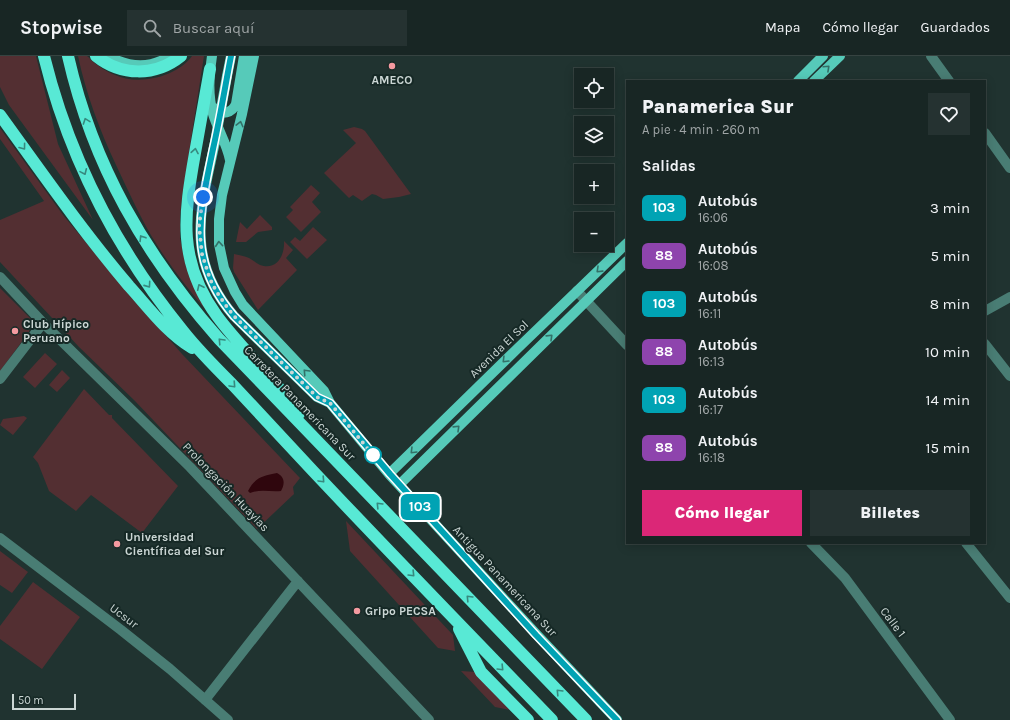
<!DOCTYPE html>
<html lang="es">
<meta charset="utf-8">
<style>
body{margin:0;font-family:Karla,sans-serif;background:#253231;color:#f1f3f6;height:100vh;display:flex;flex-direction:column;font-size:15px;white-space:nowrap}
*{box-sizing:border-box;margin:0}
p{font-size:13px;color:#9fa5a6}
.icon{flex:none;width:22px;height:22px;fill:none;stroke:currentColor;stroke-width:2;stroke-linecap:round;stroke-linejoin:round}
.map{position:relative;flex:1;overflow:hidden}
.drawer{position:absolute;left:626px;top:24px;width:360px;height:464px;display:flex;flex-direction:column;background:#182624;border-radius:0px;box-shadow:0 2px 10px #0003,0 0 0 1px #364341}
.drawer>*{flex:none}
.badge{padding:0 8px;border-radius:6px;font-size:14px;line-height:26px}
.buttons{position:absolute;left:574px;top:12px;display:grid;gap:8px}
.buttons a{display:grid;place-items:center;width:40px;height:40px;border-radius:0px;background:#182624;box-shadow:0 2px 10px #0003,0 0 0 1px #364341;font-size:20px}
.scale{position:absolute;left:12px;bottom:10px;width:64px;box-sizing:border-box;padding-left:4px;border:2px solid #cbd6d4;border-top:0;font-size:11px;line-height:14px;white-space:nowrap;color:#cbd6d4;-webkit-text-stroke:3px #162926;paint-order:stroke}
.you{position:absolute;width:20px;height:20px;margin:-10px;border:3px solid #fff;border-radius:50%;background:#1a73e8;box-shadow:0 0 0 6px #1a73e833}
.map>.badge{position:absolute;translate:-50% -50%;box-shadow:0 0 0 2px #fff}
h2{padding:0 16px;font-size:15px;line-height:36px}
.round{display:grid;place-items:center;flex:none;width:42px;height:42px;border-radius:0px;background:#253231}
.head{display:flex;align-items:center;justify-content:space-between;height:68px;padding:0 16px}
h1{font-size:19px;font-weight:800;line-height:30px}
.cta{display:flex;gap:8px;margin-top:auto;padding:8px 16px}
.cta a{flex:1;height:46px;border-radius:0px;background:#db2777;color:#fff;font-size:16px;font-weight:800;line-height:46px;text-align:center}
.cta a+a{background:#253231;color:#f1f3f6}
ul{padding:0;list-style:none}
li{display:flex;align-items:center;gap:12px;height:48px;padding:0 16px}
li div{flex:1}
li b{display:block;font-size:15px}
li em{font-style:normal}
li .badge{min-width:44px;font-weight:700;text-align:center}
header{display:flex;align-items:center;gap:24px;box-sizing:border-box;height:56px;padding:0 20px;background:#182624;border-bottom:1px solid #364341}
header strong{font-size:19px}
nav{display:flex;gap:22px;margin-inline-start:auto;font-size:14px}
.search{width:280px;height:36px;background:#253231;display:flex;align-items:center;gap:10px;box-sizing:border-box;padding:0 14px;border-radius:0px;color:#9fa5a6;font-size:15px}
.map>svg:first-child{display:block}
.green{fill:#532f32}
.water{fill:#2f060d}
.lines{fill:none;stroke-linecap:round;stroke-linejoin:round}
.minor{stroke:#497d74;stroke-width:10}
.major{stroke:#56cab9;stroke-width:10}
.highway{stroke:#58e9d5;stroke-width:12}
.major-bridge{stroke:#56cab9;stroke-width:10}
.oneway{stroke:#337168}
.oneway2{stroke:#37897e}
.line-casing{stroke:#fff;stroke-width:9}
.line{stroke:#00a3b4;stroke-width:6}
.walk{stroke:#cbd6d4;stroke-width:4;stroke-dasharray:0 7.2}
.poi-dot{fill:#f49aa0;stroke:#162926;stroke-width:1.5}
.stop-dot{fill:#fff;stroke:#00a3b4;stroke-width:2}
.labels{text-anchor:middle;stroke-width:4;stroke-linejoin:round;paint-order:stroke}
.poi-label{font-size:12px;font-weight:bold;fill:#cbd6d4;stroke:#162926;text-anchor:start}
.street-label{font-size:12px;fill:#cbd6d4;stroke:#162926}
</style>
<header>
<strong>Stopwise</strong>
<div class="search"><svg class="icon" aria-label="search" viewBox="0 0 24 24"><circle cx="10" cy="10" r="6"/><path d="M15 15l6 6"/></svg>Buscar aquí</div>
<nav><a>Mapa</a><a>Cómo llegar</a><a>Guardados</a></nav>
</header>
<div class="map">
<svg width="1010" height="664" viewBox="0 0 1010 664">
<rect width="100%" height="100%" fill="#203330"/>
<path class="green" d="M0,0H36L58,88L93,164L9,49L0,31Z
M78,0C80,0 85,0 87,0C89,1 90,3 91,4C98,10 107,16 115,19C138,30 177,21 192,0H204L183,135L180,159V182L186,211L210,259C191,237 173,214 157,189C141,164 129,136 116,109C100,75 86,38 78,0Z
M354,71L362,73L365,75L411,138L399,141L383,143L376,139L372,138L362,145L353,139L349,142L324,117L356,87L343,74Z
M0,72L63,159L119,226L182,298L300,422L293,431L294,438L257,473L134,344L79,291L0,206V164L44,145L0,83Z
M311,129L320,137L312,146L321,156L301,176L286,161L293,154L290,151Z
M260,159L272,171V174L258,176L246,186H236L240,166L247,173Z
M313,171L327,184L307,203L290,186L295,181L300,185Z
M284,185L293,194L286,202L297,214L258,254L234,216L233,212L234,198C239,199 245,200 249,202C253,204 256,207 260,209C277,215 285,199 284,185Z
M0,232L31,263L29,276L0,315Z
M45,297L57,308L35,332L23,321Z
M62,314L70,322L57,336L49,329Z
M84,333L109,359H112V362L178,430L142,477L91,439L76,455L49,435L38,407L33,401Z
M24,360L27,362L13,379L0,369L3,363Z
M346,465L453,579L455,595L438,592L350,495Z
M0,495L28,516L12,537L0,529Z
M33,526L80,561L42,613L0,583V570Z
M461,615L476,616L515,655L495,651Z"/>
<path class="water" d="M277,417C285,421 285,428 281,435C270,436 260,433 250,437L248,435C255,421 263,420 277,417Z"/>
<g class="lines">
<path class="minor" d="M931,0L949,25
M985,77L1010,112
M0,221L43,267L190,411L429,664
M577,235L627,289
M985,255L1010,241
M985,288L1010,320
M0,323L43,267
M0,482L121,574L170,613L228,664
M811,487L845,522L950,664
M966,487L1010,542
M205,644L298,525"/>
<path class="major" d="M108,0C128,11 150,13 170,0
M212,0C209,18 208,40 213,58C218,74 227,88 230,104
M254,0L242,58L222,139L219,163V188L224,212L235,236L243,249L324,335L330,347L389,418L537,579L617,664
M227,20L231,0
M798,25L823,0
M814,25L840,0
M214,52C222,60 232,57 236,48L244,0
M215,86C201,152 184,202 234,260L317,341L330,347
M389,418L519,291L627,187
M399,429L627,205"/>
<path class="highway" d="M44,0C69,102 117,194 183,275C198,294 215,311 232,328C259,357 286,386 313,415C392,499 472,581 552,664
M68,0C93,110 145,199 219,283L586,664
M96,0C121,20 155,21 181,0
M210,13C205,41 200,69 195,97C184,159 177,205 217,260C242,294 275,322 299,358
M0,59C42,117 83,176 129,230C149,252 166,276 192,292
M459,573L481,616L528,664"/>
<path class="major-bridge" d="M215,86L227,20"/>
</g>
<defs><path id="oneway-chevron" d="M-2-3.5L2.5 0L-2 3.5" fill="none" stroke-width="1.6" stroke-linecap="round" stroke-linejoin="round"/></defs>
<g class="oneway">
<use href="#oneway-chevron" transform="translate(827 12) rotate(-43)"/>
<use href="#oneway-chevron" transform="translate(240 68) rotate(-76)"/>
<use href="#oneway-chevron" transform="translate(219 188) rotate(-95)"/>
<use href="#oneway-chevron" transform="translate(599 214) rotate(136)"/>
<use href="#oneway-chevron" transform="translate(550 281) rotate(-44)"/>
<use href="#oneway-chevron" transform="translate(505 304) rotate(135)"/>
<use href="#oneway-chevron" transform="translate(306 316) rotate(-133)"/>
<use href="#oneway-chevron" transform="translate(457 372) rotate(-44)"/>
<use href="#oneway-chevron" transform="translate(413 395) rotate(135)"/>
</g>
<g class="oneway2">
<use href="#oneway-chevron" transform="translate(86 65) rotate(-110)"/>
<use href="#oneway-chevron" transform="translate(23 91) rotate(53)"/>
<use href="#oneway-chevron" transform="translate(195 95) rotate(-80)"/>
<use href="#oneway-chevron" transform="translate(84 116) rotate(66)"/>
<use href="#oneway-chevron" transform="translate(142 182) rotate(-122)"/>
<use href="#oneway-chevron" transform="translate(148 229) rotate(55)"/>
<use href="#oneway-chevron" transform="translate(200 231) rotate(-115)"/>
<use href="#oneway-chevron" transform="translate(221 285) rotate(-133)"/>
<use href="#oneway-chevron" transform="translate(233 329) rotate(47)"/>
<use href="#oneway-chevron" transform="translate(322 424) rotate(47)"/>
<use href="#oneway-chevron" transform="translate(379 449) rotate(-134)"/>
<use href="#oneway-chevron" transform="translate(412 518) rotate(46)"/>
<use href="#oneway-chevron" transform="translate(469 542) rotate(-134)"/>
<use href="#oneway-chevron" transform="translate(501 612) rotate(46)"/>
<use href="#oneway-chevron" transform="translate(559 636) rotate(-134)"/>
</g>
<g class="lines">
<g class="line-casing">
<path id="line" d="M231,0C225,31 220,62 213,93C200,157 186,204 234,260L317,341L330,347L390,418L536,579L617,664"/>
</g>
<use href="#line" class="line"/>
<path class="walk" d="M203,141L199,170L202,198L210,223L216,235L227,251L234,260L317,341L330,347L373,399"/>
</g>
<g class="poi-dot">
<circle cx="392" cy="10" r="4"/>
<circle cx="15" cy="275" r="4"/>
<circle cx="117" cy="488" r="4"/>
<circle cx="357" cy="555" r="4"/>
</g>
<circle class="stop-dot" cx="373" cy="399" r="8"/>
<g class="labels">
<g class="poi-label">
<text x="392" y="28" text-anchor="middle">AMECO</text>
<text x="23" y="272">Club Hípico<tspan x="23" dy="14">Peruano</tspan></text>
<text x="125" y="485">Universidad<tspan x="125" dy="14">Científica del Sur</tspan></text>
<text x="365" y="559">Gripo PECSA</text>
</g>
<g class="street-label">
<text transform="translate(499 293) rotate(-44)" y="4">Avenida El Sol</text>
<text transform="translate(300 347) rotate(46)" y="4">Carretera Panamericana Sur</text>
<text transform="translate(226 431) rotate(46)" y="4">Prolongación Huaylas</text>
<text transform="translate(505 525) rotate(47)" y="4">Antigua Panamericana Sur</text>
<text transform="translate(124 560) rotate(37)" y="4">Ucsur</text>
<text transform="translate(893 566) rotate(53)" y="4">Calle 1</text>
</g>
</g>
</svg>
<div class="buttons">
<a><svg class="icon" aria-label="locate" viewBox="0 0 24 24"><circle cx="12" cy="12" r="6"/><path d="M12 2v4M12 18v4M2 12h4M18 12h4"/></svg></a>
<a><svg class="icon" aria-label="layers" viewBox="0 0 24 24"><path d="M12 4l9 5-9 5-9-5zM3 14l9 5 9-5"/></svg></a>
<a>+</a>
<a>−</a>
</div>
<div class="scale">50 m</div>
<div class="you" style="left:203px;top:141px"></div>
<b class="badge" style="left:420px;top:451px;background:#00a3b4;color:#fff">103</b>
<section class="drawer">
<div class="head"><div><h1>Panamerica Sur</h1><p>A pie · 4 min · 260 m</p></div><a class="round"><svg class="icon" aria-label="heart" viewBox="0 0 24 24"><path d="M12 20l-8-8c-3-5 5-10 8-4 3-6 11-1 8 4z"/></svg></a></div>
<h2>Salidas</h2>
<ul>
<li><span class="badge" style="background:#00a3b4;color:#fff">103</span><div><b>Autobús</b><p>16:06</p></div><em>3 min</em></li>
<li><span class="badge" style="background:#8e44ad;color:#fff">88</span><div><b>Autobús</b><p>16:08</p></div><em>5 min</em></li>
<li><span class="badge" style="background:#00a3b4;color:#fff">103</span><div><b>Autobús</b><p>16:11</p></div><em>8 min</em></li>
<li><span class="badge" style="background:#8e44ad;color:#fff">88</span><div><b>Autobús</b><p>16:13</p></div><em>10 min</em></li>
<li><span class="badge" style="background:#00a3b4;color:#fff">103</span><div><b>Autobús</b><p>16:17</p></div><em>14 min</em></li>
<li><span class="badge" style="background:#8e44ad;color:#fff">88</span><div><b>Autobús</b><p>16:18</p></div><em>15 min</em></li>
</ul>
<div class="cta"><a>Cómo llegar</a><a>Billetes</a></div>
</section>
</div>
